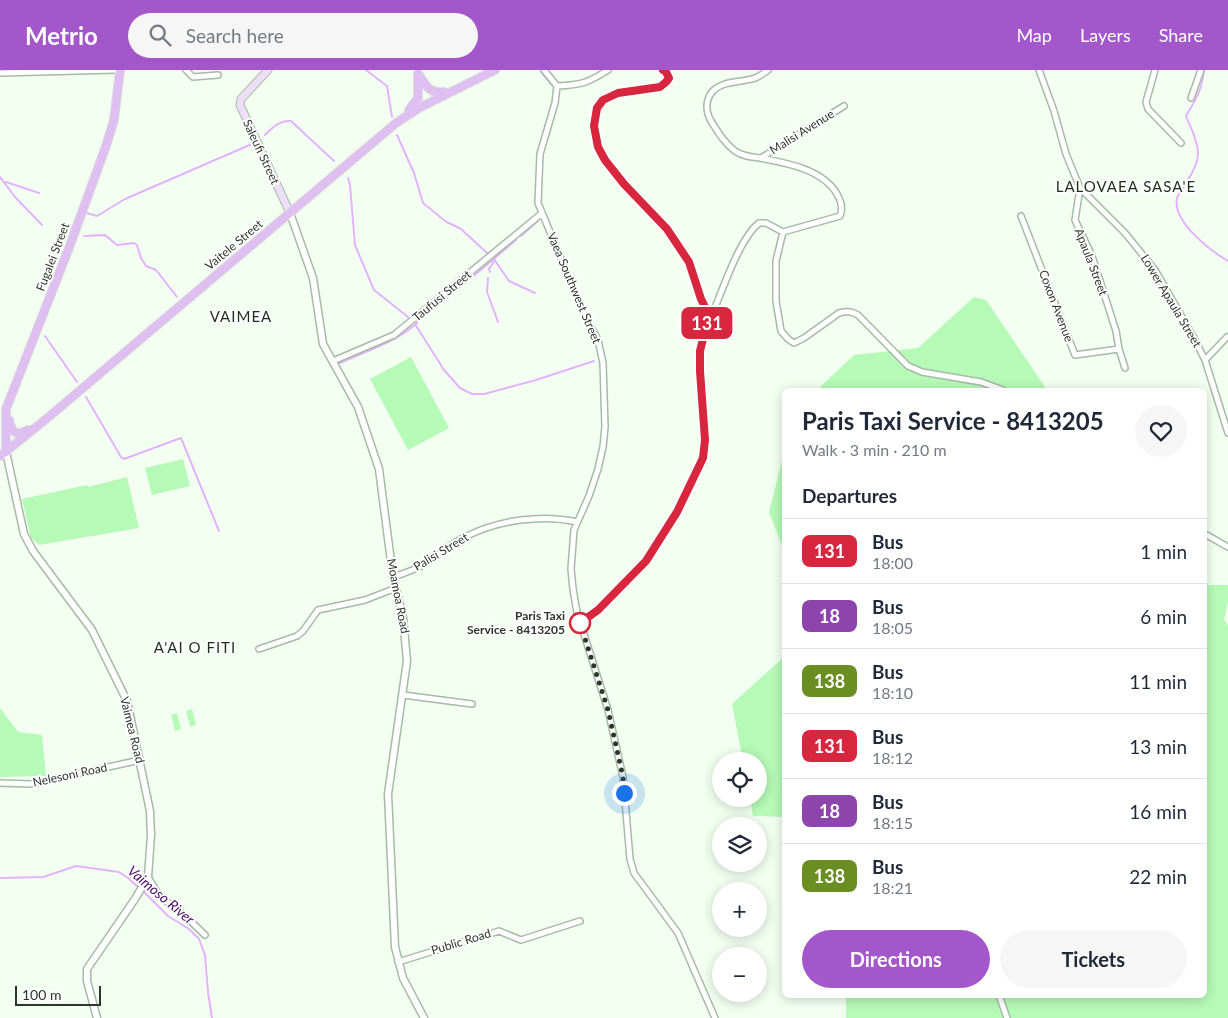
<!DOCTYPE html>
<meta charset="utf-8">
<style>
body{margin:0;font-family:Lato,sans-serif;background:#f6f6f7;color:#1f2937;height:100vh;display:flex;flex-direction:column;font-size:19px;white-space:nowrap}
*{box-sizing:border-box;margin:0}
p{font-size:16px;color:#747a83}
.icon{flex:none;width:28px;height:28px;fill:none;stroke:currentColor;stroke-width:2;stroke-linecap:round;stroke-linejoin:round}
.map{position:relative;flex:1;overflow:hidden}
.side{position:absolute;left:782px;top:318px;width:425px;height:610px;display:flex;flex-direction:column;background:#fff;border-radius:8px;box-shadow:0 2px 12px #0003}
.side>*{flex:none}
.badge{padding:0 10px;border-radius:8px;font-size:18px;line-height:32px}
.controls{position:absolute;left:712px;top:682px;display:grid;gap:10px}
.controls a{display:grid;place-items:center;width:55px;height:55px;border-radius:50%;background:#fff;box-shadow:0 2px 12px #0003;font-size:25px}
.scale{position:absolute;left:15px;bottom:12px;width:86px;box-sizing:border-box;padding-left:5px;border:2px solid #2d362d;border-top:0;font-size:14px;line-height:18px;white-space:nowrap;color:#2d362d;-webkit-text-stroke:4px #fff;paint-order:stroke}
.you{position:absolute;width:25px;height:25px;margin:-12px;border:4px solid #fff;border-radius:50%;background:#1a73e8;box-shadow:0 0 0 8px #1a73e833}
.map>.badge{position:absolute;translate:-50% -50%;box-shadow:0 0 0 2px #fff}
h2{padding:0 20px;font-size:19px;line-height:45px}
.round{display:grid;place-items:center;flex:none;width:52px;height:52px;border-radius:26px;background:#f6f6f7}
.overview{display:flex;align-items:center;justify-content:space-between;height:85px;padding:0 20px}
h1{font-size:24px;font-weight:700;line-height:38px}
.button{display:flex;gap:10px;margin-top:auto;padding:10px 20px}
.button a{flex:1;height:58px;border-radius:30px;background:#a457ca;color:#fff;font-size:20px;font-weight:700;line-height:58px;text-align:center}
.button a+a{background:#f6f6f7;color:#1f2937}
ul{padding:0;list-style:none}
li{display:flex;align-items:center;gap:15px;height:65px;padding:0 20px;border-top:1px solid #e0e1e3}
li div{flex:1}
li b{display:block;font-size:19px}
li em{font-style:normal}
li .badge{min-width:55px;font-weight:700;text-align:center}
header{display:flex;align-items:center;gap:30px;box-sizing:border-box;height:70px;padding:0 25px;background:#a457ca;color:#fff}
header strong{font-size:24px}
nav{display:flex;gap:28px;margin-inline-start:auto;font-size:18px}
.search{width:350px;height:45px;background:#f6f6f7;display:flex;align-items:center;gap:12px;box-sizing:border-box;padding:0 18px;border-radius:28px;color:#747a83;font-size:19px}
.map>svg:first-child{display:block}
.green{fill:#b6fab7}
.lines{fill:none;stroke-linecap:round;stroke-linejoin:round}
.stream{stroke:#e3b3fd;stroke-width:2}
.minor-casing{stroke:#a6bba6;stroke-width:8}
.tertiary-casing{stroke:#a6bba6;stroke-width:9}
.secondary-casing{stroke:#a6bba6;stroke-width:9}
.primary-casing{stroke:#dddfdd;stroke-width:10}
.minor{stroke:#fff;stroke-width:5}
.tertiary{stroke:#fff;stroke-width:6}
.secondary{stroke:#efdef8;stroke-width:7}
.primary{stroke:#dfbef1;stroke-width:8}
.line-casing{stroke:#fff;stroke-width:11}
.line{stroke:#d7263d;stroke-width:8}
.walk{stroke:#2d362d;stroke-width:5;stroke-dasharray:0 9}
.stop-dot{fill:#fff;stroke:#d7263d;stroke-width:2.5}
.labels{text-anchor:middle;stroke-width:4;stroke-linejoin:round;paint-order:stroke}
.street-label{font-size:12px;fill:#2d362d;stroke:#fff}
.stop-label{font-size:12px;font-weight:bold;fill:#2d362d;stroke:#fff;text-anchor:end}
.water-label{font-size:14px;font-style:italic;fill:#490a62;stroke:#fff}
.quarter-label{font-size:15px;letter-spacing:1px;fill:#1e2e1e;stroke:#fff}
</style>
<header>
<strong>Metrio</strong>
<div class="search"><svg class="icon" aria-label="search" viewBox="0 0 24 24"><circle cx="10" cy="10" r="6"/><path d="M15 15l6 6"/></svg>Search here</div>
<nav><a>Map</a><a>Layers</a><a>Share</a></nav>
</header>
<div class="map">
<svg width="1228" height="948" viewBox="0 0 1228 948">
<rect width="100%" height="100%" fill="#f2fff1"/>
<path class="green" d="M974,227L986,230L1047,320H817L854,285L918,278Z
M411,287L449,358L408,380L370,309Z
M785,379V484L769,442Z
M183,389L190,416L152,425L145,398Z
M127,407L139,458L39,475L31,468L22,429L87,415L88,417Z
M1205,515H1228V532L1224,550L1228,555V948H846V925H1205Z
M785,586V747L753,746L750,729H759V691H743L732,634Z
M0,638L18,662L42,665L46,706L0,707Z
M192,639L196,655L190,657L186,641Z
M177,643L181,659L175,661L171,645Z"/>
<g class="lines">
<path class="stream" d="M366,0L387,16L392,47
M1204,0C1202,20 1196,29 1186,46C1190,57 1198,70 1198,83C1198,95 1189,108 1183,118C1181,121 1178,125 1177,128C1172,152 1211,181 1228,191
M541,2L552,15
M265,65C273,57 280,50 291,51L334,91
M397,65L414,103L423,133L445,151L461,159L487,183
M0,107L15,127L42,155
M348,108L350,115L355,175L374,220L408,247
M6,112L39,123
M87,143L97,146L125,129L252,74
M84,166L105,165L117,175L134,173L137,175L141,188L146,196L156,200L177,227
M521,166L538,151
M494,189L509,211L535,223
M490,202L489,199L495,190
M488,208L487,222L498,252
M470,209L516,170
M444,230L465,213
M426,244L440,233
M415,254L444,300L460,318L472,324H484L536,310L594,291
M45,266L77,312
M340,293C368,280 401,271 422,248
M86,327L121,387L124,389L181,368L219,461
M0,808L43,807L76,796L119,802L128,808L139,818
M143,821L168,846L189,859L199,869L205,885L208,922L212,948"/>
<g class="minor-casing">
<path id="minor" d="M186,0L193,7L218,5
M544,0L557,16L555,33L540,84L538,133L584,244L598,270L603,293L605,357L603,377L598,399L589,426L574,460L571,499L573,519L577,542L608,640L623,707L630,789L634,803L678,863L715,948
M768,0C764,3 759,7 755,8C741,13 722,10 712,22C705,31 706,42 711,51C718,62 724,73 735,81C742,86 751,87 760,88C787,93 822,99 837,124C841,131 843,139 840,146L783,162
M1039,0L1054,41L1066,84L1080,118L1075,150L1092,186L1116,261L1119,279L1125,298
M1155,0L1146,32L1148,39L1181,73
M0,3L116,0
M557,16C581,15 588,13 608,0
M1191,28L1201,0
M761,88L844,36
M1080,118L1125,163L1155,200L1195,270L1205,290L1228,363
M1021,146L1075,285L1119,279
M709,245L714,240C724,216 740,168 759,153H766L783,162L776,191V231L781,261L788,269L794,273L804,268L839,243C847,241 851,241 858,245L908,296L922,302L981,312L1003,320
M1205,290L1227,267
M333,291L394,265L541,144
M1205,464L1228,477
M393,507C405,503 418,499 428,492C441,483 453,472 467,466C499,450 542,444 577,452
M580,553L598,540L646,491L677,442L703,388L705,371L700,301V281L709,245L701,229L689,192L667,159L624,114L605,90L599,77L594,56L597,38L603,30L618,23L660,17L666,12L669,8L666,2L663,0
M259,579L297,566L303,561L318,540L365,530L396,518
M403,625L472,634
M0,713L31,714L140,690
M148,807L161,828L178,839L205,865
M398,892L499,861L521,870L580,851
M999,925L1007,948"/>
</g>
<g class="tertiary-casing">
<path id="tertiary" d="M290,143L313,208L323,274L358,337L379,399L393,507L403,548L407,591L388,724L395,877L403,908L424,948
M6,382L24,464L33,481L92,560L127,631L150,741L151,765L148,807L135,829L87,899V911L97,948"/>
</g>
<g class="secondary-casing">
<path id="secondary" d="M268,0L241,29L240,35L290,143"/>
</g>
<g class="primary-casing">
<path id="primary" d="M419,5C426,16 430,24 444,22
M409,40L418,28V4
M9,350C12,363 16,366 28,360
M6,382V339L69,178L106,76L114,50L120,0
M0,386L45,350L396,53L419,38L495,0"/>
</g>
<use href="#minor" class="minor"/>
<use href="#tertiary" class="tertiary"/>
<use href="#secondary" class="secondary"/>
<use href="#primary" class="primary"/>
</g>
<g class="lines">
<g class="line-casing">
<path id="line" d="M580,553L598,540L646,491L677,442L703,388L705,370L700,301V281L709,245L701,229L689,192L667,159L624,114L605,90L598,77L594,56L597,38L603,30L618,23L660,17L666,12L669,8L666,2L663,0"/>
</g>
<use href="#line" class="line"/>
<path class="walk" d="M580,553L608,640L623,707L624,723"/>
</g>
<circle class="stop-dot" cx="580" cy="553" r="10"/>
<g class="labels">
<g class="street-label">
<text transform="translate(802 62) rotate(-32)" y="4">Malisi Avenue</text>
<text transform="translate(261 82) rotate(65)" y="4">Saleufi Street</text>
<text transform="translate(234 175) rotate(-40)" y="4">Vaitele Street</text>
<text transform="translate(53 187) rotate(-69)" y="4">Fugalei Street</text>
<text transform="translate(1091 192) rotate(69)" y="4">Apaula Street</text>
<text transform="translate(574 218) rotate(67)" y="4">Vaea Southwest Street</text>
<text transform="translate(442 226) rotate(-40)" y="4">Taufusi Street</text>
<text transform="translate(1171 231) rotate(59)" y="4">Lower Apaula Street</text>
<text transform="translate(1056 236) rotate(69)" y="4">Coxon Avenue</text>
<text transform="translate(441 482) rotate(-31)" y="4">Palisi Street</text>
<text transform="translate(398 526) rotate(79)" y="4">Moamoa Road</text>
<text transform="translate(132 660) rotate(76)" y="4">Vaimea Road</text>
<text transform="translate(70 705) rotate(-12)" y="4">Nelesoni Road</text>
<text transform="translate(461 872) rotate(-17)" y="4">Public Road</text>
</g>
<g class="stop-label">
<text x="565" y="550">Paris Taxi<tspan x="565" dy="14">Service - 8413205</tspan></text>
</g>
<g class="water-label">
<text transform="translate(161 825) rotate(40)" y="5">Vaimoso River</text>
</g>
<g class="quarter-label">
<text x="1126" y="122">LALOVAEA SASA'E</text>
<text x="241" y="252">VAIMEA</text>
<text x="195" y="583">A'AI O FITI</text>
</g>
</g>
</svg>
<div class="controls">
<a><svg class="icon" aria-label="locate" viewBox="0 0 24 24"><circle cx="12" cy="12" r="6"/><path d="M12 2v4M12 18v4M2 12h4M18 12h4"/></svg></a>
<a><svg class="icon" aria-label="layers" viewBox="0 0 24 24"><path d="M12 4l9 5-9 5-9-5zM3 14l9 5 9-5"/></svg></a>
<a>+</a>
<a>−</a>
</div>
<div class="scale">100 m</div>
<div class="you" style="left:624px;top:723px"></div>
<b class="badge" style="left:707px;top:253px;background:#d7263d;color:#fff">131</b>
<section class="side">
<div class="overview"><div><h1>Paris Taxi Service - 8413205</h1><p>Walk · 3 min · 210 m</p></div><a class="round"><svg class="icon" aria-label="heart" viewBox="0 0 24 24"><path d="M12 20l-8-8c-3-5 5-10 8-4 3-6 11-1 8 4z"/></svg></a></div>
<h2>Departures</h2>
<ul>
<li><span class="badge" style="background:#d7263d;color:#fff">131</span><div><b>Bus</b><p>18:00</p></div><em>1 min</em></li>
<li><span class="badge" style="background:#8e44ad;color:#fff">18</span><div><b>Bus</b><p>18:05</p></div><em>6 min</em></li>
<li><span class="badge" style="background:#6b8e23;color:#fff">138</span><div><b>Bus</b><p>18:10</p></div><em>11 min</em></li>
<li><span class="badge" style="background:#d7263d;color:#fff">131</span><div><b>Bus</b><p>18:12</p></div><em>13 min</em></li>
<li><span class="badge" style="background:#8e44ad;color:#fff">18</span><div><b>Bus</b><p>18:15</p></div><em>16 min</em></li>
<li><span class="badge" style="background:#6b8e23;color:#fff">138</span><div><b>Bus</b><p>18:21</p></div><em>22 min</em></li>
</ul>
<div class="button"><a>Directions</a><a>Tickets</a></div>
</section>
</div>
